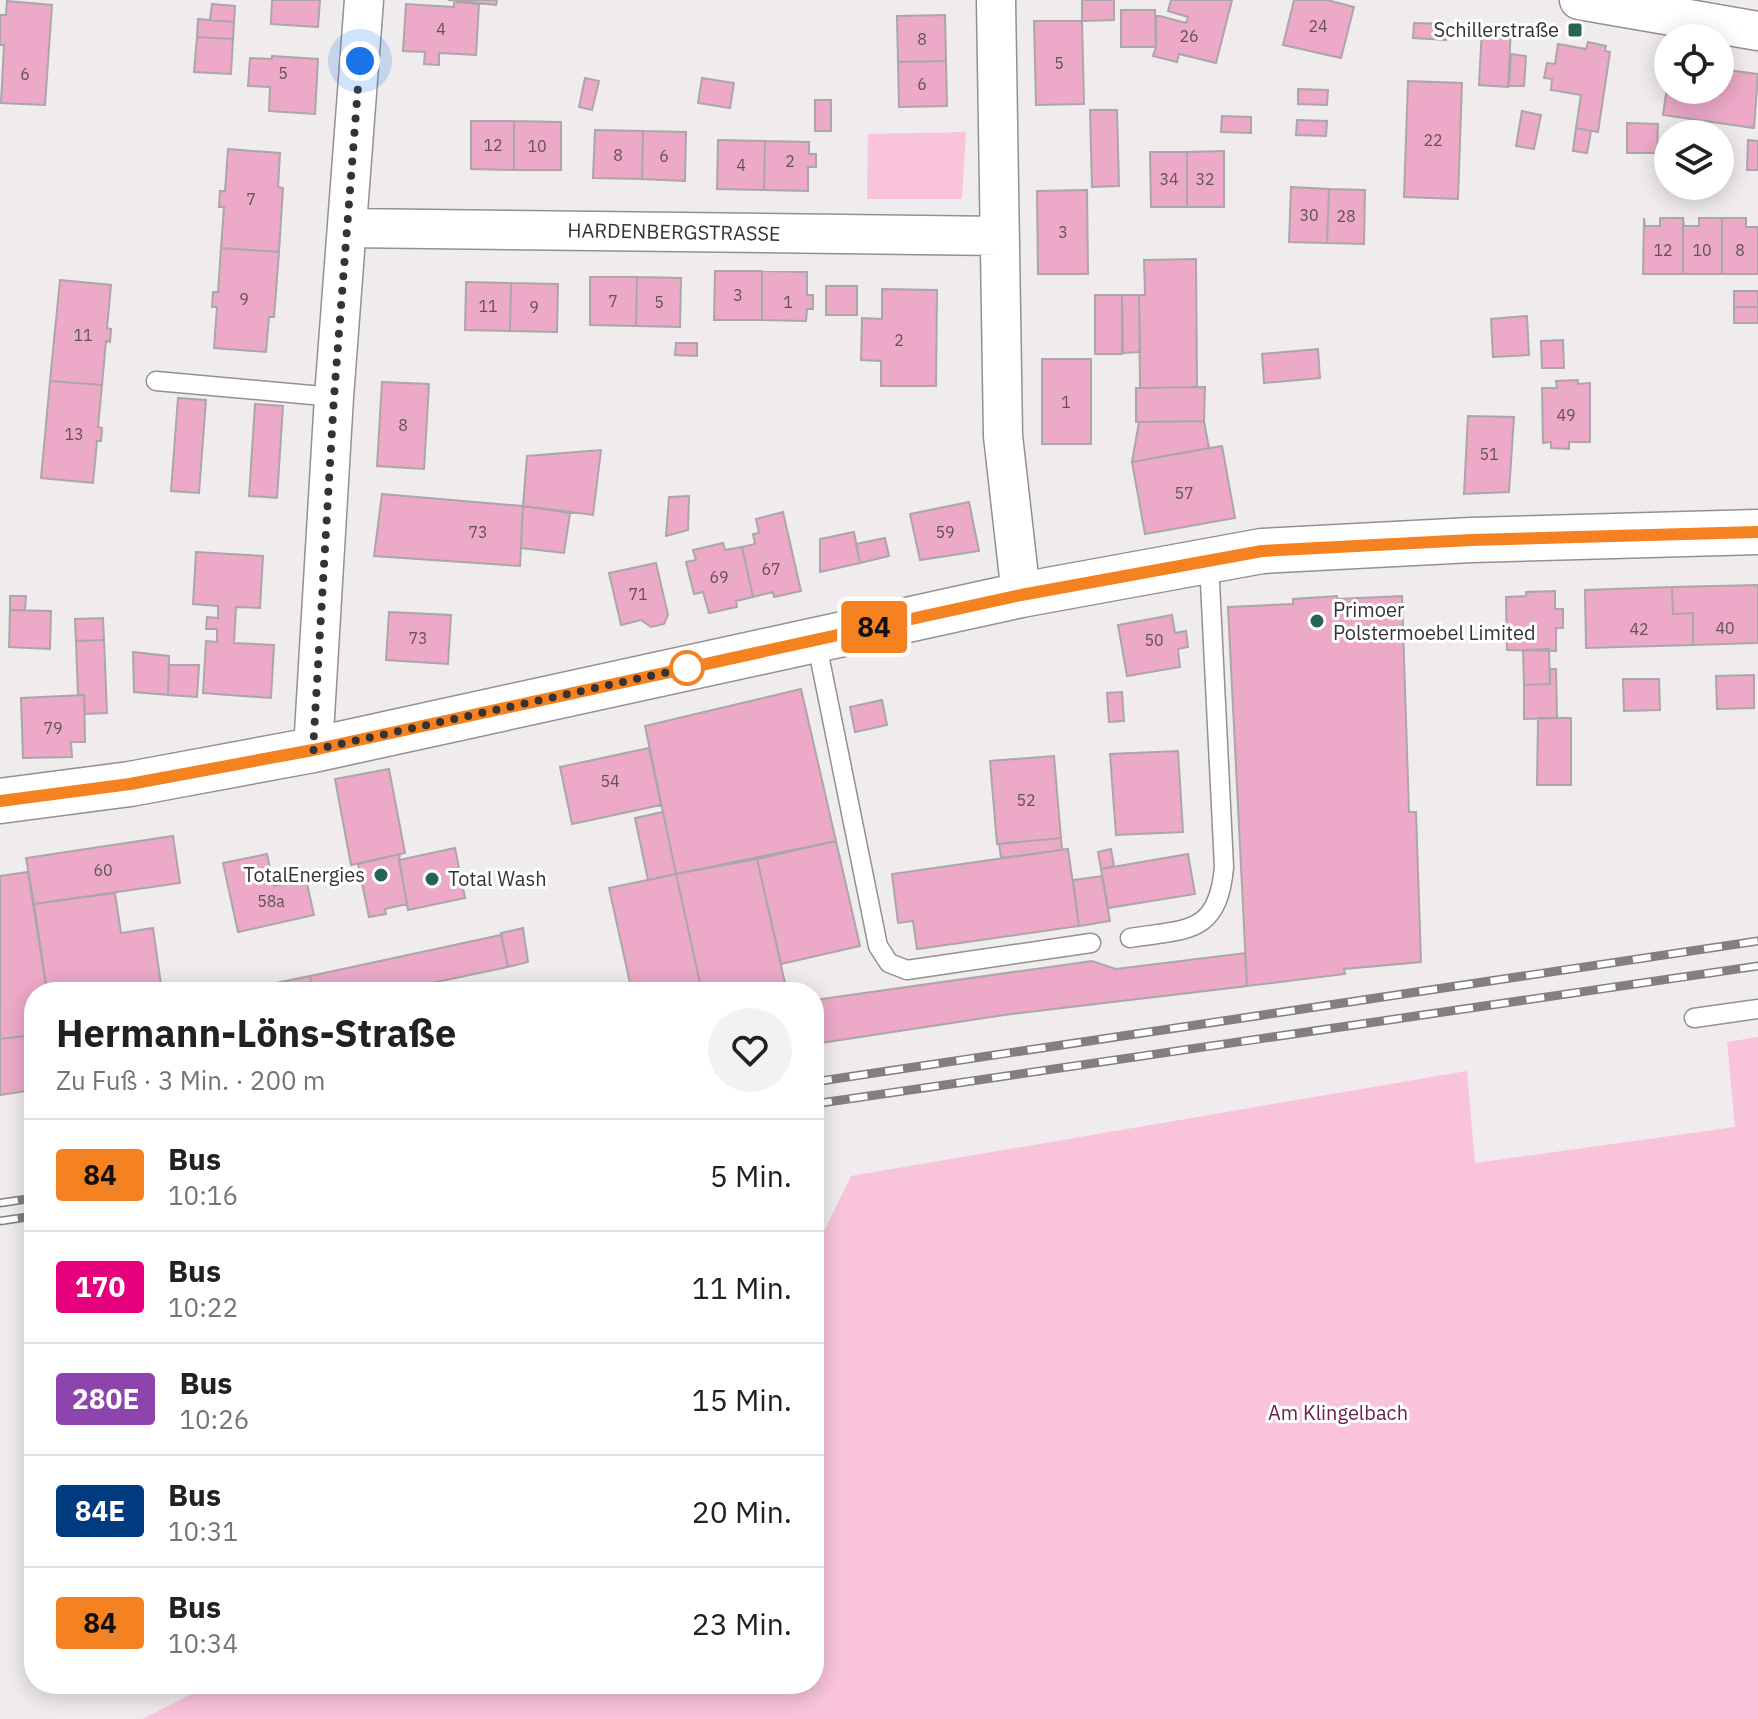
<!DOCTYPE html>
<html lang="de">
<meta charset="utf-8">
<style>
body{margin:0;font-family:"IBM Plex Sans",sans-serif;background:#f2f2f2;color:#202124;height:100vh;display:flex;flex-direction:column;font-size:30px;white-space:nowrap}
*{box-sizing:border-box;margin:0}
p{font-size:26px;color:#757577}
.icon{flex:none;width:44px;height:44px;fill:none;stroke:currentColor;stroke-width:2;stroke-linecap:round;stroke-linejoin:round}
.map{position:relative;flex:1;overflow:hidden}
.sheet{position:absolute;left:24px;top:982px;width:800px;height:712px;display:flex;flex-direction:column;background:#fff;border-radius:32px;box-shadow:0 4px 20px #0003}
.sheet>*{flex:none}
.badge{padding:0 16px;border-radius:6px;font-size:28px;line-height:52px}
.tools{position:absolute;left:1654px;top:24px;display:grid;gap:16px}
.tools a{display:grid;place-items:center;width:80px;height:80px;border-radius:50%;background:#fff;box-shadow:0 4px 20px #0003;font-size:40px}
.you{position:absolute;width:40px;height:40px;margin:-20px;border:6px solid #fff;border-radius:50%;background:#1a73e8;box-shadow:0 0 0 12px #1a73e833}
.map>.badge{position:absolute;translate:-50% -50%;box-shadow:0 0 0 4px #fff}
.round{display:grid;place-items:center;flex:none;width:84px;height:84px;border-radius:42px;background:#f2f2f2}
.headline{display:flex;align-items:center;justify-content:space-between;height:136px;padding:0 32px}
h1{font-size:38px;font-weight:800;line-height:60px}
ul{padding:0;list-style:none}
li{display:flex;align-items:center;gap:24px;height:112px;padding:0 32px;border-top:2px solid #e0e0e0}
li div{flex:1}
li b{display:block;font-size:30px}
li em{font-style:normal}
li .badge{min-width:88px;font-weight:700;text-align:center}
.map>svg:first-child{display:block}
.green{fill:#f8c3db}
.building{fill:#ecaac8;stroke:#aba6a8;stroke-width:2}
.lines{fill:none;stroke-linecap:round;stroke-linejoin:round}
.lane-casing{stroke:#948f91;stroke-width:21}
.street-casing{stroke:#948f91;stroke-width:41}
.secondary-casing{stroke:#948f91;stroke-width:47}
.lane{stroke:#fff;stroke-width:18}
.street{stroke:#fff;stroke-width:38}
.secondary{stroke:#fff;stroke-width:44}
.rail-casing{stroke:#837f81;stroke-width:9}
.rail{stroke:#fff;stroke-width:6;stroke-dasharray:18;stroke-linecap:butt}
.line-casing{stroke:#fff;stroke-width:18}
.line{stroke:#f58220;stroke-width:12}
.walk{stroke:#353334;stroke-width:8;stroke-dasharray:0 14.4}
.poi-dot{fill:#266551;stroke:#fff;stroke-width:3}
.stop-dot{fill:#fff;stroke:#f58220;stroke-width:4}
.labels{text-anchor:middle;stroke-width:6;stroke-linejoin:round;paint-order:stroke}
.number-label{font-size:16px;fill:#635159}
.poi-label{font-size:20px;fill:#353334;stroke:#fff;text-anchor:end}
.street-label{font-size:20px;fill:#353334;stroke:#fff}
.park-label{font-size:20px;fill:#6d214a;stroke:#fff}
</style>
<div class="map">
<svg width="1758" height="1719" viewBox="0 0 1758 1719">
<rect width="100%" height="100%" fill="#f0ebed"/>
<path class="green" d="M966,132L962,199H867L868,134Z
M1758,1037V1719H143L210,1684H814V1252L851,1176L1467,1071L1475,1163L1735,1127L1727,1042Z"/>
<path class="building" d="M272,0H320L318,27L271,24Z
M448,0H497L496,5Z
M1082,0H1114V20L1082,21Z
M1171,0H1232L1216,63L1179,54L1177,62L1153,56L1156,47V15L1186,23L1188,17L1168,11Z
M1294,0H1327L1354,7L1341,58L1283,45Z
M7,1L52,5L45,105L1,103L4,45H0V15H6Z
M454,2L479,4L476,55L439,53V65L424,64L425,52L403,51L406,4L454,7Z
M212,4L235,6L234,22L210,20Z
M1121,10H1155L1156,47H1121Z
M945,15L946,61L898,62L897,16Z
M198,19L234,22L233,39L197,37Z
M1034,21H1082L1084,104L1036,105Z
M1414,23L1446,24V40L1413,38Z
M1482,28L1511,29L1508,87L1479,85Z
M197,37L233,39L231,74L194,72Z
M1588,42L1606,46L1605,51L1610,52L1598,132L1576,128L1581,95L1551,90L1552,79L1544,78L1547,63L1555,64L1558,44L1586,49Z
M1511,54L1526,56L1524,86H1509Z
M272,56L318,59L315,114L269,111L270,87L248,86L250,58L272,59Z
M946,61L947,106L899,107L898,62Z
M1720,69L1758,74L1754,128L1663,115L1668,80V90H1720Z
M585,78L599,81L592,110L579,107Z
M702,78L734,83L730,108L698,103Z
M1408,81L1462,83L1458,199L1404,197Z
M1298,89L1328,90L1327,105L1298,104Z
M815,100H831V131H815Z
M1090,110H1117L1119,186L1092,187Z
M1522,111L1541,115L1534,149L1516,146Z
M1222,116L1251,117V133L1221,132Z
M1297,120L1327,121L1326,136L1296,135Z
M471,121H514V170L471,169Z
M514,121L561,122V170H514Z
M1627,123L1658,124L1657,153H1627Z
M1576,128L1591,131L1587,153L1573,151Z
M595,130L643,131L642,179L593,178Z
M643,131L686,132L685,181L642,179Z
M718,140L765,141L764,190L717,189Z
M1748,140L1758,141V170H1747Z
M765,141L809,142V154H816V167H808V191L764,190Z
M228,149L280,153L278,187L283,188L279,252L221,248L224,207H219L220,191H225Z
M1224,151V207H1187V152Z
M1150,152H1187V207H1151Z
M1291,187L1329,189L1327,243L1289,242Z
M1329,189L1365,190L1364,244L1327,243Z
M1087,190L1088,274H1038L1037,191Z
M1644,218L1645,226H1660V218H1683V274H1643Z
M1683,218L1684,226H1699V218H1722V274H1683Z
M1722,218H1746V227H1758V274H1722Z
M221,248L279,252L274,317H269L266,352L214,348L217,307H212L213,292H218Z
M1196,259L1197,387L1140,388L1139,295H1145L1144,260Z
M715,271H762V320H714Z
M762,271L807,272V295H813V309H807L806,321L762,320Z
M590,277H637L636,326L590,325Z
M637,277L681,278L680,327L636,326Z
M60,280L111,285L107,328L111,329L110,342L106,341L102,385L50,381Z
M466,282L511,283L510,331L465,330Z
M511,283L558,284L557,332L510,331Z
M826,286H857V315H826Z
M882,289L937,290L936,386H881V361L861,360L862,318L882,319Z
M1734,291H1758V307H1734Z
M1095,295H1122V354H1095Z
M1122,295H1139L1140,352L1123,353Z
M1734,307H1758V323H1734Z
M1527,316L1529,355L1493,357L1491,319Z
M1563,340L1564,368H1542L1541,341Z
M676,343H697V356L675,355Z
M1318,349L1320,378L1264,383L1262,354Z
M1042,359H1091V444H1042Z
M1578,380V384L1590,383V442H1569V449L1551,448V442L1543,443L1542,388H1557L1556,381Z
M50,381L102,385L98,427L102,428L101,441H97L93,483L41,478Z
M382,382L429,384L424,469L377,466Z
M1205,387L1204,421L1136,422V388Z
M178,398L206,400L199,493L171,491Z
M255,404L283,406L277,498L249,496Z
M1468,416L1514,417L1509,492L1464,494Z
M1204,421L1209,448L1132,462L1139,422Z
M1222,446L1235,518L1145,534L1132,462Z
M601,450L593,515L523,506L527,456Z
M382,494L523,506L520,566L374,556Z
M689,496L688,530L666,536L669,497Z
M969,502L979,551L920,560L910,514Z
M523,506L570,513L564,553L521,548Z
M783,512L801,591L774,597L773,592L753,597L742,547L755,544L753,534L759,533L756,519Z
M854,532L860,563L820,572V539Z
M885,538L889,556L860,563L856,544Z
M723,543L725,550L742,547L753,597L736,601L737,607L709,613L703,592L694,594L686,562L696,560L693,550Z
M196,552L263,556L260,608L236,607L234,643L274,645L271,698L203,693L206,641L217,642V629H206L207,617L218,618V606L193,604Z
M656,563L668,615L664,624L651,627L641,620L621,625L609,573Z
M1758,585V643L1693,645V613L1673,614L1672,587Z
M1672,587L1673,614L1693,613V645L1586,648L1585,590Z
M1555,591V609H1563V628H1556V651L1507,650L1506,597L1526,596V592Z
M10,596H26L25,610H10Z
M1337,596V599L1402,596L1409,812H1416L1421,962L1344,969L1345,974L1247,986L1228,607L1293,604V599Z
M10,610L51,611L50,649L9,647Z
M389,612L451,615L448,664L386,660Z
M1172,615L1175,633L1186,631L1188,647L1178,649L1180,667L1127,676L1118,625Z
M103,618L104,640L76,641L75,619Z
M104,640L107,713L85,714L84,695H78L76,641Z
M1549,649L1550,684L1524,685L1523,650Z
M133,652L169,656L168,695L134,692Z
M169,665H199L197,697L168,695Z
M1550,669H1556L1557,718L1524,719V685L1550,684Z
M1754,675V708L1717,709L1716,676Z
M1623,679H1659L1660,710L1624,711Z
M801,689L836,841L676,874L645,726Z
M1122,692L1124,721L1109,722L1107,693Z
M84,695L85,742H71L72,757L23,758L21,698Z
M882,700L887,725L855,732L850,707Z
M1538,718H1571V785H1537Z
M649,748L661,805L572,824L560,767Z
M1178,751L1183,832L1116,835L1110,754Z
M1054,756L1061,838L997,844L990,761Z
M389,769L405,853L351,865L335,779Z
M663,812L676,874L648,880L635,818Z
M173,836L180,883L34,904L26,858Z
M1061,838L1062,850L1001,858L999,844Z
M836,841L860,946L781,964L757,859Z
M455,848L465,898L408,910L399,860Z
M1068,849L1079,926L917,949L913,921L898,923L892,874Z
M1111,849L1114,866L1101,869L1098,852Z
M267,854L274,886L306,879L314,915L238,932L223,863Z
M400,854L399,860L407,904L385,909L386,914L369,917L358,864Z
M1188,854L1195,894L1108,908L1101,869Z
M757,859L787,992H702L676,874Z
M28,872L47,992H34V1035L0,1039V876Z
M676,874L702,992H632L609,888Z
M1102,876L1110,921L1079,926L1073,880Z
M115,893L121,933L153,928L162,992H47L34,904Z
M523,928L528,962L508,967L501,933Z
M501,935L508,967L389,992H313L310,976Z
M1245,953L1247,986L1004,1015L814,1044V1000L1092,961L1116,969Z
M310,976L313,992H232Z
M34,1035V1090L0,1095V1039Z"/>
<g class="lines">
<g class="lane-casing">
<path id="lane" d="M156,381L334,397
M816,640L878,946L889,963L907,970L1091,943
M1130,938C1187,929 1218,935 1224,867L1209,562
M1694,1018L1758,1009"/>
</g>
<g class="street-casing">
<path id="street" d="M996,0L1003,436L1021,595
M1579,0L1758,31
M347,228L1000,236
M313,750L334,397L364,0"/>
</g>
<g class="secondary-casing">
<path id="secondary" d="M0,801L130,784L313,750L1021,595L1262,551L1471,540L1758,532"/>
</g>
<use href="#lane" class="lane"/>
<use href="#street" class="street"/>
<use href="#secondary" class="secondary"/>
<g class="rail-casing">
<path id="rail" d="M814,1082L1758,941
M814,1104L1758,966
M0,1203L34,1198
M0,1221L34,1216"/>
</g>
<use href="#rail" class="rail"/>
</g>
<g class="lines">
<g class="line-casing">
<path id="line" d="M0,801L130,784L313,750L1021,595L1262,551L1471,540L1758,532"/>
</g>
<use href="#line" class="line"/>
<path class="walk" d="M360,61L334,397L313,750L691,667L687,668"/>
</g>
<g class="poi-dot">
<rect x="1567" y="22" width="16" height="16" rx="4"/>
<circle cx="1317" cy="621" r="8"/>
<circle cx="381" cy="875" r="8"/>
<circle cx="432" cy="879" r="8"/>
</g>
<circle class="stop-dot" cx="687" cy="668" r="16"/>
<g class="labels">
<g class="number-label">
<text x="1318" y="32">24</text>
<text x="441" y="35">4</text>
<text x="1189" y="42">26</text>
<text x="922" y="45">8</text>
<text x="1059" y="69">5</text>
<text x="283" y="79">5</text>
<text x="25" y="80">6</text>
<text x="922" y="90">6</text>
<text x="1433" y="146">22</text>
<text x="493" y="151">12</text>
<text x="537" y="152">10</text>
<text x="618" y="161">8</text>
<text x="664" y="162">6</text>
<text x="790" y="167">2</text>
<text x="741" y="171">4</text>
<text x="1169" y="185">34</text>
<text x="1205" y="185">32</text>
<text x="251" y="205">7</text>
<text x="1309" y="221">30</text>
<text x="1346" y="222">28</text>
<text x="1063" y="238">3</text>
<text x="1663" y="256">12</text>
<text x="1702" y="256">10</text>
<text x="1740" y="256">8</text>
<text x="738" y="301">3</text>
<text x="244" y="305">9</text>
<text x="613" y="307">7</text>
<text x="659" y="308">5</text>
<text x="788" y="308">1</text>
<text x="488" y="312">11</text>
<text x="534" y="313">9</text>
<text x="83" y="341">11</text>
<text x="899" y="346">2</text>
<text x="1066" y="408">1</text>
<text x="1566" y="421">49</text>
<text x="403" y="431">8</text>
<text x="74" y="440">13</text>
<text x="1489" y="460">51</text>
<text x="1184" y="499">57</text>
<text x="478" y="538">73</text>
<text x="945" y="538">59</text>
<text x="771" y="575">67</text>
<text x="719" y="583">69</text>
<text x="638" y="600">71</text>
<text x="1725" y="634">40</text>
<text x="1639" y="635">42</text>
<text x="418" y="644">73</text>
<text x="1154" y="646">50</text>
<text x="53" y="734">79</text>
<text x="610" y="787">54</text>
<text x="1026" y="806">52</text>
<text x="103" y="876">60</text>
<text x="271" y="907">58a</text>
</g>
<g class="poi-label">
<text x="1559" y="37">Schillerstraße</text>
<text x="1333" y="617" text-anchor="start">Primoer<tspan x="1333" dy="23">Polstermoebel Limited</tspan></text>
<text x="365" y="882">TotalEnergies</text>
<text x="448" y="886" text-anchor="start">Total Wash</text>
</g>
<g class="street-label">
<text transform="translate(674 232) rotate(1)" y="7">HARDENBERGSTRASSE</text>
</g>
<g class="park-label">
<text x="1338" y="1420">Am Klingelbach</text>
</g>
</g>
</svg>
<div class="tools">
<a><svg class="icon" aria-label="locate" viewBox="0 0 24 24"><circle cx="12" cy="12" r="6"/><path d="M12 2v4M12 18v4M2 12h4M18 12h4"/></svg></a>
<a><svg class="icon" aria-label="layers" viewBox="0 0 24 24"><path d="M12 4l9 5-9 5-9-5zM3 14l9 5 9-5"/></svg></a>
</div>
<div class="you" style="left:360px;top:61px"></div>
<b class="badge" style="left:874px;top:627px;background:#f58220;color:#111">84</b>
<section class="sheet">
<div class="headline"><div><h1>Hermann-Löns-Straße</h1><p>Zu Fuß · 3 Min. · 200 m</p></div><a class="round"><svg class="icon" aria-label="heart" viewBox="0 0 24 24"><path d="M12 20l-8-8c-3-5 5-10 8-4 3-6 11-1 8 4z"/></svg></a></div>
<ul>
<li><span class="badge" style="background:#f58220;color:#111">84</span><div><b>Bus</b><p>10:16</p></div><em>5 Min.</em></li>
<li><span class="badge" style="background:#e6007e;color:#fff">170</span><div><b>Bus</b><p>10:22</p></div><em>11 Min.</em></li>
<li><span class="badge" style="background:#8e44ad;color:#fff">280E</span><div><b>Bus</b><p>10:26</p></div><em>15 Min.</em></li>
<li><span class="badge" style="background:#003b80;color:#fff">84E</span><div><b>Bus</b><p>10:31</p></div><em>20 Min.</em></li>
<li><span class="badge" style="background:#f58220;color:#111">84</span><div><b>Bus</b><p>10:34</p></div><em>23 Min.</em></li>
</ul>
</section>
</div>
